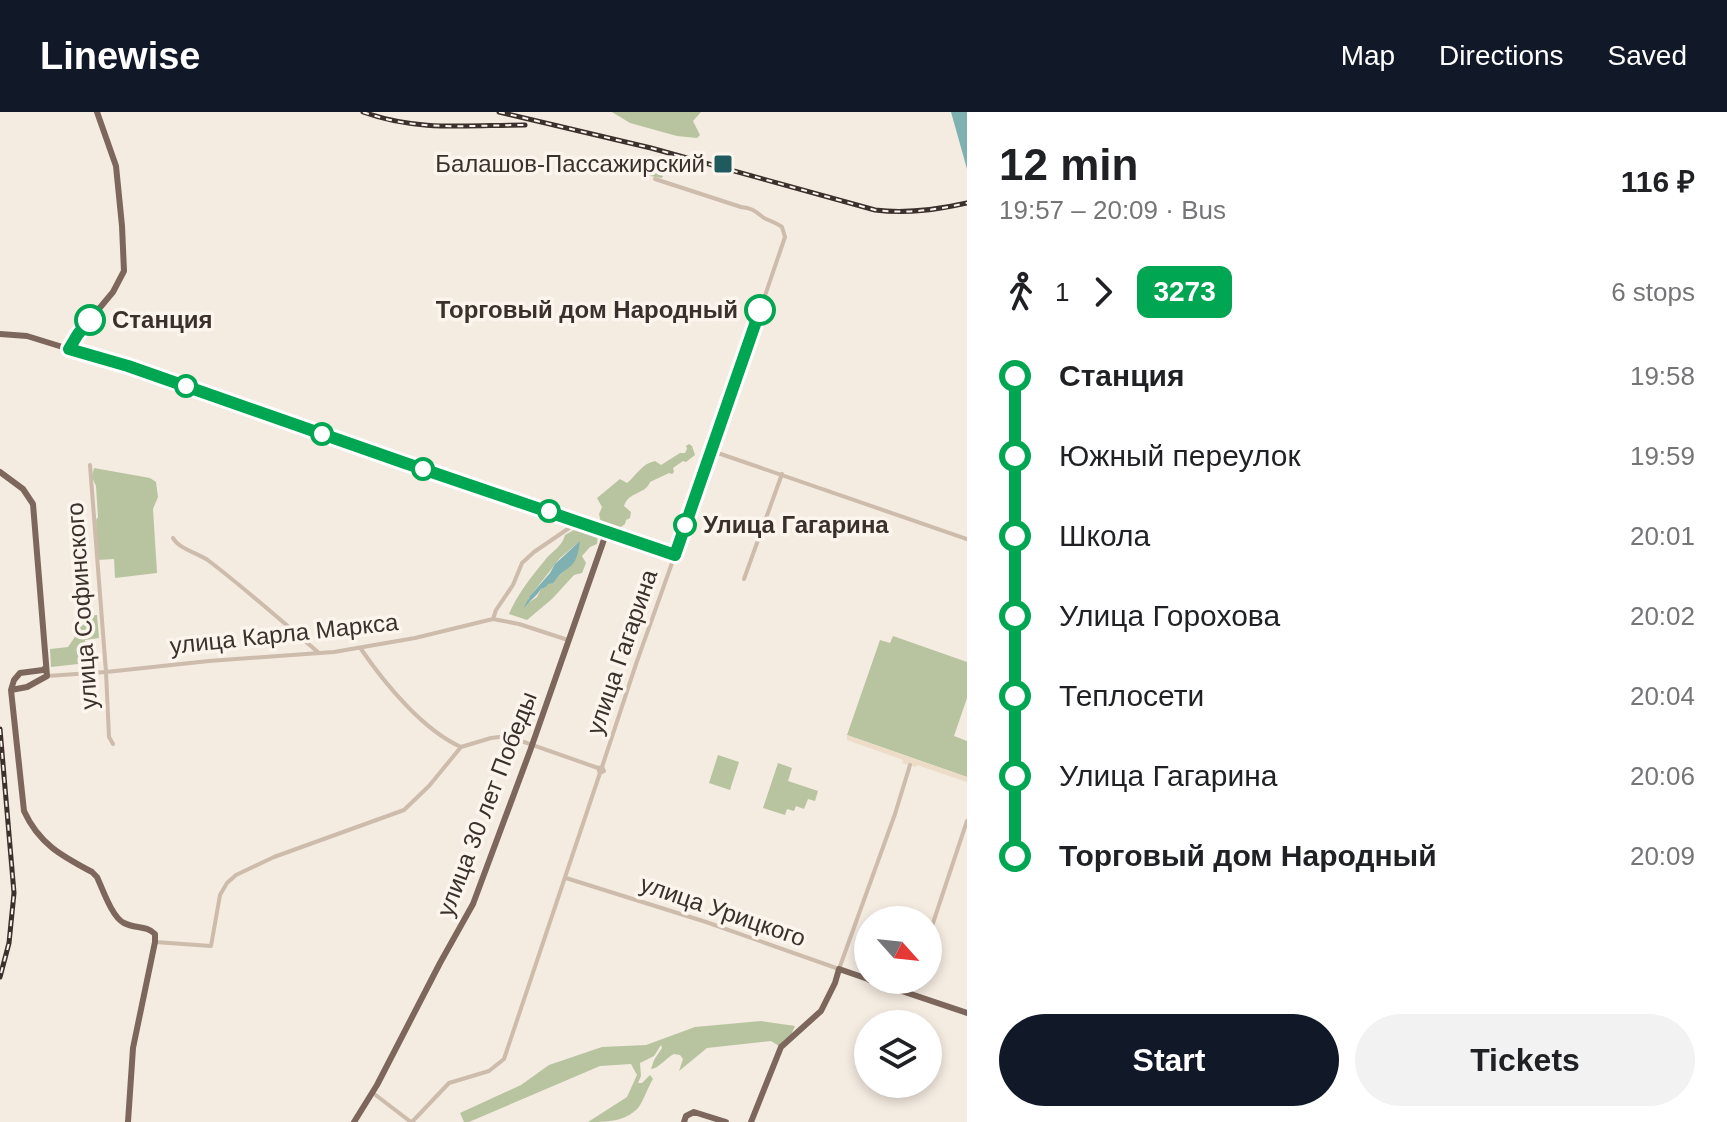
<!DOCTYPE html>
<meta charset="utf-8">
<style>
body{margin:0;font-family:Helvetica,sans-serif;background:#f2f2f2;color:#202124;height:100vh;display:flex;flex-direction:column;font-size:30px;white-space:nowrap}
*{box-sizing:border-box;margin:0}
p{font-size:26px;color:#757577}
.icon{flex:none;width:44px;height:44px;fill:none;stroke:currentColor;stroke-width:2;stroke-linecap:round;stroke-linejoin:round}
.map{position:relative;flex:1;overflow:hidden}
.panel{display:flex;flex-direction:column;background:#fff;width:760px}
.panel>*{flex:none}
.badge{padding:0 16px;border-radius:12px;font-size:28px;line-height:52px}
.needle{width:52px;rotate:117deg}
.buttons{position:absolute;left:854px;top:794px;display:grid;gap:16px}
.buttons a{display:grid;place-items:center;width:88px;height:88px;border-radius:50%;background:#fff;box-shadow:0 4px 12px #0003;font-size:40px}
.map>.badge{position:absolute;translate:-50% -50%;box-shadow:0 0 0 4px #fff}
.legs{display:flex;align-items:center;gap:12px;height:88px;padding:0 32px;font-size:26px}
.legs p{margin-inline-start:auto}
.summary{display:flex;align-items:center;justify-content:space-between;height:136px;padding:0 32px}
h1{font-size:44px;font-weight:800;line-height:60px}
.cta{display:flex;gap:16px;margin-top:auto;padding:16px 32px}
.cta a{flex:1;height:92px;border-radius:48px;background:#111827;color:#fff;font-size:32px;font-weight:800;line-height:92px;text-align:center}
.cta a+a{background:#f2f2f2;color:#202124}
ul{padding:0 32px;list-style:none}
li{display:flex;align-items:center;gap:28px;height:80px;font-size:30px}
li i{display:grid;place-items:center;width:12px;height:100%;margin:0 10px;background:currentColor}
li i::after{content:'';width:20px;height:20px;margin:-10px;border:6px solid;border-radius:50%;background:#fff}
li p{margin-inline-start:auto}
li:first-child i{background:linear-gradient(#0000 50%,currentColor 0)}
li:last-child i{background:linear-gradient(currentColor 50%,#0000 0)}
header{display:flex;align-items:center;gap:48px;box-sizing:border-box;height:112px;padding:0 40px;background:#111827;color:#fff}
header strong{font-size:38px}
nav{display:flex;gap:44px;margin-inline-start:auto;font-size:28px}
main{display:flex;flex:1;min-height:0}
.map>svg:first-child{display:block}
.green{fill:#b8c4a0;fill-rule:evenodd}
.plaza{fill:#ecdcc8}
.water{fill:#7fb0b2}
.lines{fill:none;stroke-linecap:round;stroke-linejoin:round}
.minor{stroke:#cdbbac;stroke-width:4}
.major{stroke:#7d675c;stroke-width:6}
.rail-casing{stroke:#3b302b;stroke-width:5}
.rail{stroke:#fbf5ee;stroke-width:2;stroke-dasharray:6;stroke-linecap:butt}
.line-1-casing{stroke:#fff;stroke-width:18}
.line-1{stroke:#00a651;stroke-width:12}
.poi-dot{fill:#1f5a5e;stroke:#fbf5ee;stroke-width:3}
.stop-1-dot{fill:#fff;stroke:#00a651;stroke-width:4}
.labels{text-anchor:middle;stroke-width:7;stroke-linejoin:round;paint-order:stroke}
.poi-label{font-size:24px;fill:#3b302b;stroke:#fbf5ee;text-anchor:end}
.stop-label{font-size:24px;font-weight:bold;fill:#3b302b;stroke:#fbf5ee;text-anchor:start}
.street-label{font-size:24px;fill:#3b302b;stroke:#fbf5ee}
</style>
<header>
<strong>Linewise</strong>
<nav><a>Map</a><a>Directions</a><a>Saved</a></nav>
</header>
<main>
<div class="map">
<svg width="967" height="1010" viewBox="0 0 967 1010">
<rect width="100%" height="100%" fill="#f4ebe1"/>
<path class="green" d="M612,0H701L693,9L700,23L697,26L677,24L630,11Z
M623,44C640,44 658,47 663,65L661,66L645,63L622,53L619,51Z
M689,332L692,334L695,343L686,350L683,349L673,356L674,360L672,362L669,361L650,370C645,383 629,379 624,394L631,400L630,406L626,408L625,412L617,418L601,411L599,402L602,395L597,386L620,367L627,371C637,363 641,352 655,349L661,353L680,341H685L687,337L686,334Z
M94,356L150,366L156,370L158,385L153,397L157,461L115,466L114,447L98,448L96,408L98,405L96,374L92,365Z
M579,415L598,423L597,432L590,435L582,444L586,451L582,461L574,463L552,487L527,508L509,502C517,483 531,465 545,448C552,439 562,435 565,423ZM579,430C574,446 564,464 547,472L546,475L541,477L537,485L528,491V487L560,446Z
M97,503L99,526L85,528L87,551L51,555L50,537L68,535L79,519V504Z
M893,524L967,550V586L954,624L967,629V665L847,623L880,528L890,531Z
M718,643L739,650L730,678L709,671Z
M778,651L792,656L788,669L818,679L815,689L808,687L804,697L796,694L794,699L787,697L785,703L763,696Z
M761,909L795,914L791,923L779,934L771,929L707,936L679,959L683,947L680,943L674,942C666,946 658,957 651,957L654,948L662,936L661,933L654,944L640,951L641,964L638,971H642L650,963L653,967C648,975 643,990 638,996C625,1010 606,1010 588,1010L627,985L637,963L631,952L600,954L469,1010H464L460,1001L521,973L549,953L602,935L646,933L695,915Z"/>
<path class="plaza" d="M847,623L967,665V670L917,653L916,655L902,651L903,648L847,628Z"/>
<path class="water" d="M951,0H967V57Z
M580,429C576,461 568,450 553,471L548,472L546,475L541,477C536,485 529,489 523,497L530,484L550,461L555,452Z"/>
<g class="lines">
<path class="minor" d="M69,237L128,254L405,351L675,443
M712,339L967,427
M90,353L106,560L109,625L113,632
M173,426C179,437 198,441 209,449C247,478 283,510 319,541
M744,467L782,362
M493,507L496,498L513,473L522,451L534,440L578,410
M361,537C385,572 423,618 461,635L491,626L507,624L598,656
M47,564L106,560L209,549L334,540L415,526L493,507L519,512L568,528
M602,655L604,659L600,661L598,656L602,655L636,552L712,339L785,125L782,115C777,111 770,109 764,106C756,100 753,96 741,95L655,67
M566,766L706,810L839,857L895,702L910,653
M928,826L967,709
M155,830L211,834L220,783L227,771L236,763L274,745L404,698L429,674L461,635
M910,882L915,868
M373,981L411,1010
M412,1010L449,971L489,959L504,947L600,661"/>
<path class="major" d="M0,222L27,224L69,237L78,222L113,180L124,159L122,114L116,54L97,0
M0,360L23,377L33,392L47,564L27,575L11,578
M46,555L43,558L20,561L14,568L11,578L24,699C39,732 62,744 92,760L97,765C103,778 112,805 124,811C135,817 146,813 155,822V830L133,936L128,1010
M869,868L967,901
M354,1010L377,973L440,851L473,792L530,639L607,419
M684,1010L686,1004L694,1000L726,1010
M751,1010L781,935L821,899L835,871L839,857L868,867"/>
<g class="rail-casing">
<path id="rail" d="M363,0C418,20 469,13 525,13
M499,0L651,36L875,98C907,102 936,98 967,91
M0,617L14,781L9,831L0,865"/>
</g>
<use href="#rail" class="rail"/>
</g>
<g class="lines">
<g class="line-1-casing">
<path id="line-1" d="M90,208L78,222L69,237L128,254L405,351L675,443L760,198"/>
</g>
<use href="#line-1" class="line-1"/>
</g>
<rect class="poi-dot" x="713" y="42" width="20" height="20" rx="4"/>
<g class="stop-1-dot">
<circle cx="760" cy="198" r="14"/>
<circle cx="90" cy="208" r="14"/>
<circle cx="186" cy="274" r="10"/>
<circle cx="322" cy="322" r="10"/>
<circle cx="423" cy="357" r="10"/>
<circle cx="549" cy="399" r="10"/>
<circle cx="685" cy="413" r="10"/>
</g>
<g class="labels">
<g class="poi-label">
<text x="705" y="60">Балашов-Пассажирский</text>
</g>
<g class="stop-label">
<text x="738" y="206" text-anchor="end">Торговый дом Народный</text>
<text x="112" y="216">Станция</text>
<text x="703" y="421">Улица Гагарина</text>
</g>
<g class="street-label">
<text transform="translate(82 494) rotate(-94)" y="8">улица Софинского</text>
<text transform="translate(284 522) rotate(-6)" y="8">улица Карла Маркса</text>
<text transform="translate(622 540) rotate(-71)" y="8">улица Гагарина</text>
<text transform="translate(487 692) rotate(-69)" y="8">улица 30 лет Победы</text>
<text transform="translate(723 799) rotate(19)" y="8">улица Урицкого</text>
</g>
</g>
</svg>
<div class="buttons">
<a><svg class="needle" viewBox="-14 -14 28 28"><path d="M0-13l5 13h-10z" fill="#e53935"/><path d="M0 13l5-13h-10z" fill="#757577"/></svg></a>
<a><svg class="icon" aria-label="layers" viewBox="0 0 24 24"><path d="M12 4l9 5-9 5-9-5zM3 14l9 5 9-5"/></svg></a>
</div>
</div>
<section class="panel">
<div class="summary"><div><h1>12 min</h1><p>19:57 – 20:09 · Bus</p></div><b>116 ₽</b></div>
<div class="legs"><svg class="icon" aria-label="walk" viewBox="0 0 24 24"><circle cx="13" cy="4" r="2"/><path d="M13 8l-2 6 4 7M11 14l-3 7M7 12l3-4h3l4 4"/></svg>1<svg class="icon" aria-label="forward" viewBox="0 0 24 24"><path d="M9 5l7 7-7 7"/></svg><b class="badge" style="background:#00a651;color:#fff">3273</b><p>6 stops</p></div>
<ul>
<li><i style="color:#00a651"></i><b>Станция</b><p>19:58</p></li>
<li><i style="color:#00a651"></i><span>Южный переулок</span><p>19:59</p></li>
<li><i style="color:#00a651"></i><span>Школа</span><p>20:01</p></li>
<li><i style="color:#00a651"></i><span>Улица Горохова</span><p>20:02</p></li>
<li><i style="color:#00a651"></i><span>Теплосети</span><p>20:04</p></li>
<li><i style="color:#00a651"></i><span>Улица Гагарина</span><p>20:06</p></li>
<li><i style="color:#00a651"></i><b>Торговый дом Народный</b><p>20:09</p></li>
</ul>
<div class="cta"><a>Start</a><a>Tickets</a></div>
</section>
</main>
